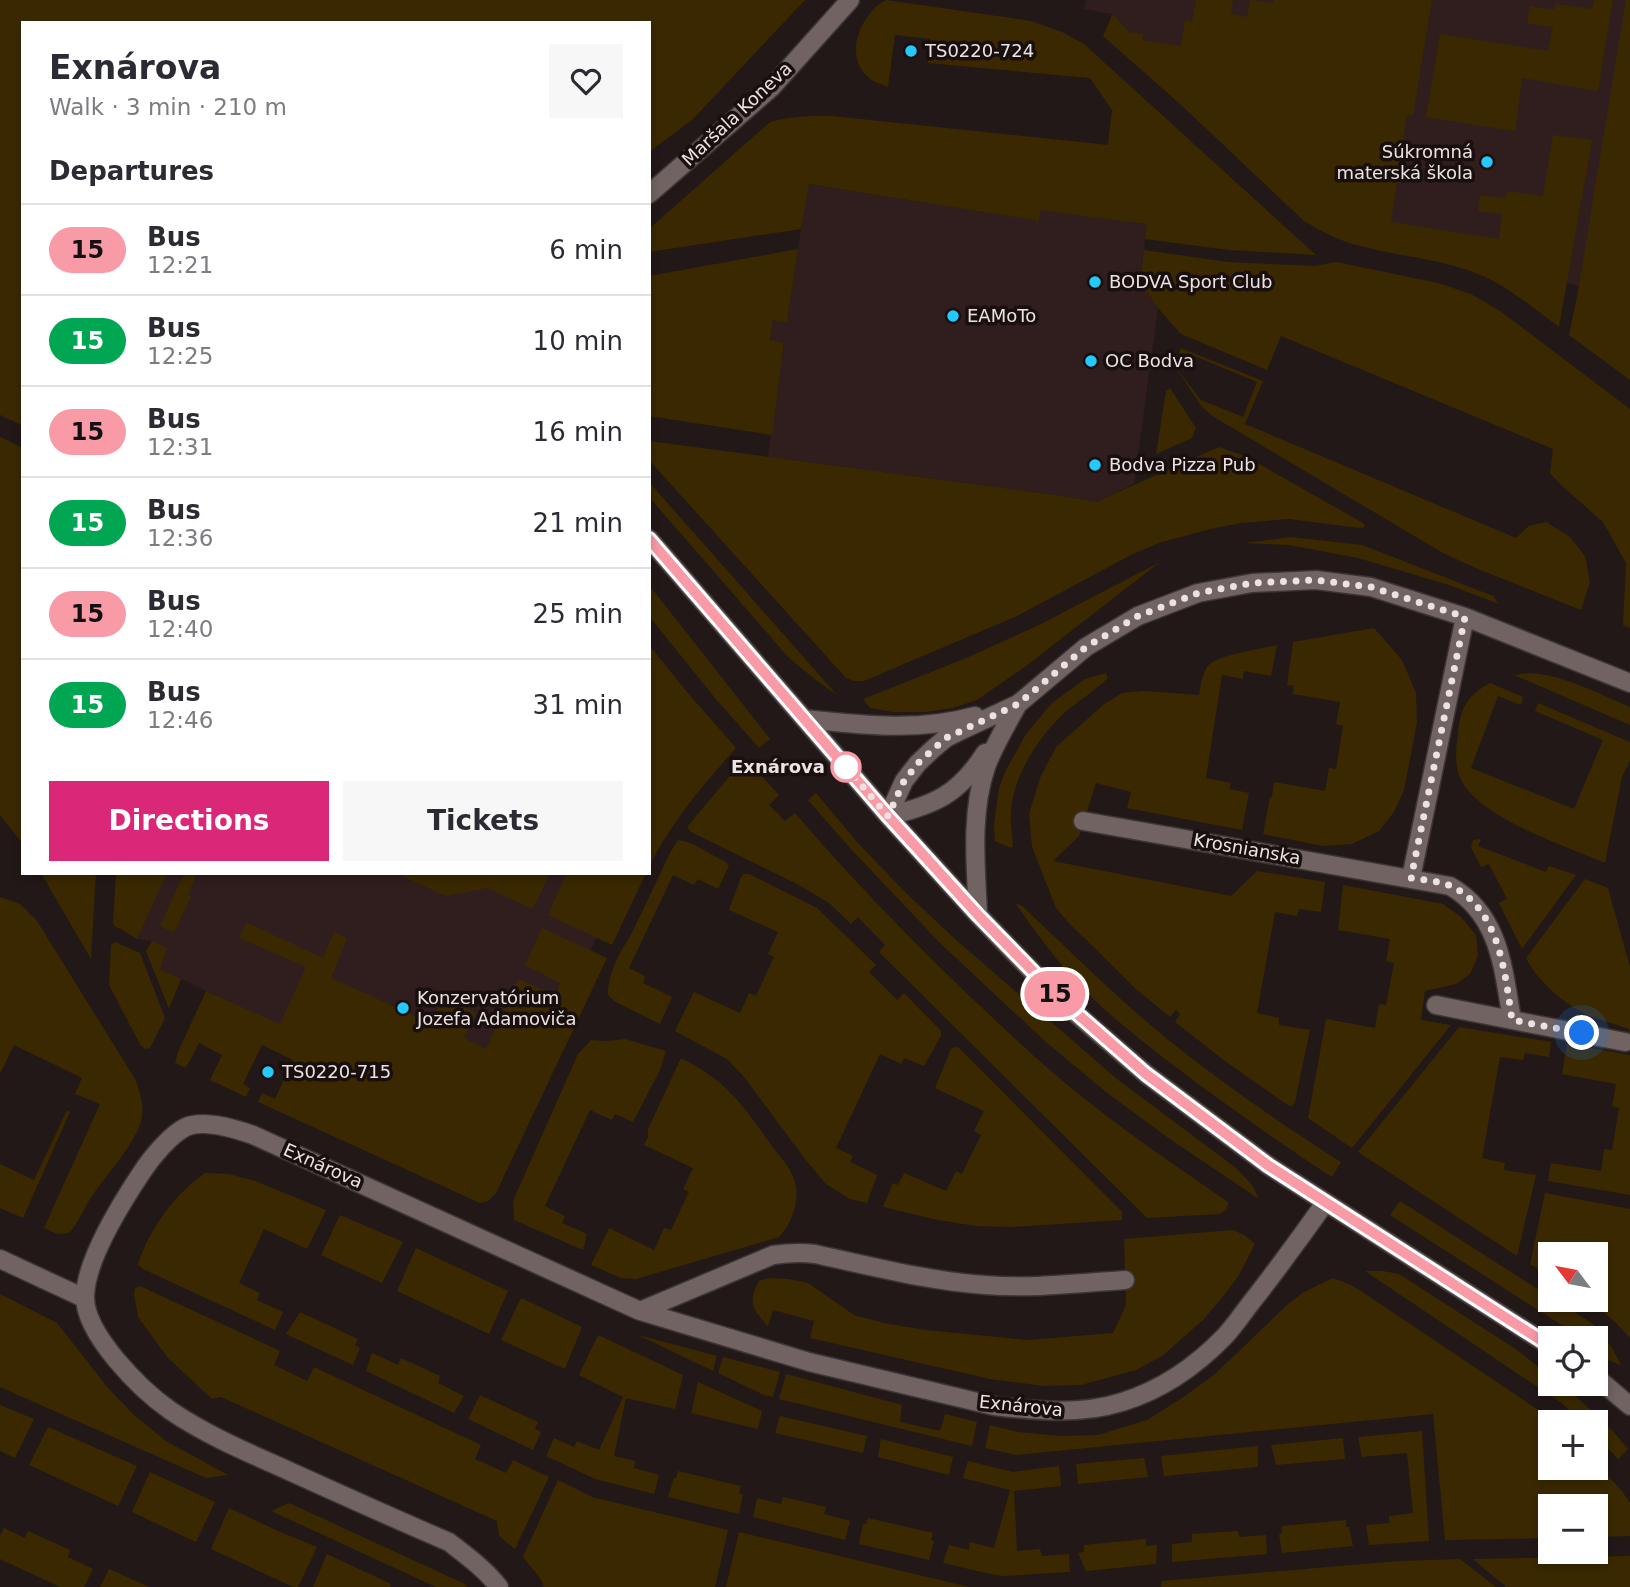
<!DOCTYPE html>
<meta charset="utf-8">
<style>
body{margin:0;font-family:"DejaVu Sans",sans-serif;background:#f7f7f7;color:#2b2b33;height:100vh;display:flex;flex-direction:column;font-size:26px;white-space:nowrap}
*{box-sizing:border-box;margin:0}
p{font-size:23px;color:#7c7c81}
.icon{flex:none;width:38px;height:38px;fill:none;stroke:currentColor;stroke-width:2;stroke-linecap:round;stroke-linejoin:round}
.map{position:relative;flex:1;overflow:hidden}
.details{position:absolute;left:21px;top:21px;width:630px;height:854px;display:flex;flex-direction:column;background:#fff;border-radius:0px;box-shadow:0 4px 10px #0003}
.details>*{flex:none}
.badge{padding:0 14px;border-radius:23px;font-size:24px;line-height:46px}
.needle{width:46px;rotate:302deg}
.buttons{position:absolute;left:1538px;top:1242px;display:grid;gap:14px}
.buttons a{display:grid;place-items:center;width:70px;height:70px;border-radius:0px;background:#fff;box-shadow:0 4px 10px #0003;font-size:35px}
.you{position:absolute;width:35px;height:35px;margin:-18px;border:5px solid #fff;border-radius:50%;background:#1a73e8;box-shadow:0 0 0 10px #1a73e833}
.map>.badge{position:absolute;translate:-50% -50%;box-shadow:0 0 0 4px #fff}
h2{padding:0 28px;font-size:26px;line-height:63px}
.round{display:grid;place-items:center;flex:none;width:74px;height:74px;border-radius:0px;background:#f7f7f7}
.head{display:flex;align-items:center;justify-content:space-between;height:119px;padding:0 28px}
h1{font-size:33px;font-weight:700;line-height:52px}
.action{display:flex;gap:14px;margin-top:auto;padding:14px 28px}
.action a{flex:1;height:80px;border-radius:0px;background:#db2777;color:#fff;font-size:28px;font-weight:700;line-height:80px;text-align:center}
.action a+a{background:#f7f7f7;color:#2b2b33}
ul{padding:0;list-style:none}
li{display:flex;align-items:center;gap:21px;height:91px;padding:0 28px;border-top:2px solid #e1e1e2}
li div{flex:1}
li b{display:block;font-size:26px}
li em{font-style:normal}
li .badge{min-width:77px;font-weight:700;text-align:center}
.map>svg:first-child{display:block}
.built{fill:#2f1e1d}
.green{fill:#3a2900;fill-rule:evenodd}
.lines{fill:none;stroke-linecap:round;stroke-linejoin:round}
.street-casing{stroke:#3c3535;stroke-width:21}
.street{stroke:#706362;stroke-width:18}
.line-casing{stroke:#fff;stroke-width:16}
.line{stroke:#f99aa7;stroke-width:10}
.walk{stroke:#ebe3e3;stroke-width:7;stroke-dasharray:0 12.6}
.poi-dot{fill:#24c9fe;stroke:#190f0e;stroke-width:2.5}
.stop-dot{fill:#fff;stroke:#f99aa7;stroke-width:3.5}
.labels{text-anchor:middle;stroke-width:7;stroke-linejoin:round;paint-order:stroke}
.poi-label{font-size:18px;fill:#ebe3e3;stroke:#190f0e;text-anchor:start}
.street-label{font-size:18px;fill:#ebe3e3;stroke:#190f0e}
.stop-label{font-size:18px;font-weight:bold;fill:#ebe3e3;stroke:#190f0e;text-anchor:end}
</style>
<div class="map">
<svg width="1630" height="1587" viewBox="0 0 1630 1587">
<rect width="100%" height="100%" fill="#221817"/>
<path class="built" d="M1086,0H1630L1586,290L1572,284L1342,237L1108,27L1112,14L1084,9Z
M808,184L1017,217L1019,204L1147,224L1140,282L1158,308L1134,484L1096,502L1056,495L768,457L784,344L770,341L773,319L787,321Z
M132,873H626L493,1164L329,1048L160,969L152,941L137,939L121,929Z"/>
<path class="green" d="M0,0H805L692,120L649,152V23H23V426L0,415Z
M886,0L1031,21L1062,32L1084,44L1316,255L1229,250L1145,239L1147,224L1040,210L1039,221L809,184L801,229L649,252V229L770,122C791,116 810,116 832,116L1108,145L1112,110L1090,78L928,63L930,39L895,35L888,87C881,84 873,82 868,77C843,55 861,13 886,0Z
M1196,0H1233L1231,14L1247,17L1250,0L1273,3L1274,0H1432L1413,115H1407L1391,222L1499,239L1502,214L1478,211L1480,195L1505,198L1507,191L1543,196L1553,135L1592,140L1559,327C1534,309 1508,286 1478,274C1438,258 1394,256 1353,244C1335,239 1320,230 1304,221L1180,104L1103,36L1113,14L1129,32L1143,34L1142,40L1181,46L1185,20L1192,22Z
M1594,0H1613L1598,91L1522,78L1515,131L1426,117L1440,34L1548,51L1553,27L1527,23L1530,6L1554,10L1556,4L1592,9Z
M1626,0H1630V380L1569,335L1579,286Z
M798,249L787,322L773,320L770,340L784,343L772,435L649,416V276Z
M1144,250L1228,262L1315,266L1336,262L1438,283L1471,294L1500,311L1630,409V628L1623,625L1626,563L1603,522L1562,486L1550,473L1553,449L1281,336L1267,370L1181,334L1158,308L1140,282Z
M1181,348L1263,381L1245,424L1516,538L1529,526L1546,522L1570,537L1585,556L1590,582L1581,610L1478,569L1443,553L1214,417L1202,407L1174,365ZM1187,353L1257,382L1243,417L1201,400L1179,372Z
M1170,388L1196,428L1192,438L1156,454L1166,391Z
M0,437L23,448V844L0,815Z
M649,441L1056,495L1096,502L1219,447L1245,456L1363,523L1365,527L1359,528L1289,519L1241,523L1206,530L1159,543L1131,555L1017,616L864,681H854L846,678L649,460Z
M649,482L837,695L817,681L788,657L649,497Z
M1291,537L1362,545L1493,596L1499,604L1449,585L1358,558L1289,545L1244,543Z
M1160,562L1026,666L977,700L953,708L925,712H893L870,708L863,699L964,659L1039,625Z
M649,585L770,739L759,748L715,698L649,616Z
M1374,628L1402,660L1416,693L1417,723L1404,790L1394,812L1379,831L1352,844L1323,846L1263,834L1270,797H1272L1274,782L1325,791L1329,768L1336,769L1343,726L1336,724L1340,702L1293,694L1294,686L1287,685L1293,642Z
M649,645L687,692L736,748C703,785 671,822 649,867Z
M1277,645L1271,676L1244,671L1243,679L1222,675L1206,778L1231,783L1229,789L1249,793L1242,830L1127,808L1131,792L1096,783L1079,836L1053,861L1231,896L1257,871L1325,882L1321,912L1299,909L1297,916L1275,912L1257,1013L1279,1018V1025L1310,1030L1295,1102L1292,1106H1289L1225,1061L1175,1022L1180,1014L1176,1010L1170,1017L1136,989L1068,922L1056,908L1032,847L1029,814L1040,778L1056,747L1103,705L1122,693L1143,691L1199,695C1201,686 1202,670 1211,663C1223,654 1261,649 1277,645Z
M1106,673L1108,678C1094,692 1076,702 1062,715C1038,738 1014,776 1011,809C1010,822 1012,834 1013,846L1011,848L995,841L994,825L999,788L1006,770L1026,734L1052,703L1085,679Z
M1531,673C1566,676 1597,693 1630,707V725L1514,675Z
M1490,683L1523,697L1521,705L1498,696L1471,768L1574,809L1603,740L1535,711L1538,703L1630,742V761L1622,777L1605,863C1566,846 1469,815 1458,772C1455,760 1456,746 1458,734C1460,708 1467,696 1490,683Z
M745,758L779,795L769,805L785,821L795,813C857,885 924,954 994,1019C1025,1048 1056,1077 1090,1103C1134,1138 1182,1170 1228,1202L1227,1209L1220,1214L1147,1218L879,952L885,945L858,917L851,924L829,903L797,884L691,832L687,827Z
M816,793L857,842L906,893L955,939L1117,1079L1236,1168L1253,1186L1259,1199L1167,1137L1106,1092L1047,1043L940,943L850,848L808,800Z
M1481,839L1478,846L1546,872L1549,866L1576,875L1522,949L1499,903L1507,899L1489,864L1481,867L1471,847L1473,840Z
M678,840C694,842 711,855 726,862L729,866L718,889L698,879L694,885L673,875L629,968L645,976L643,983L672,997L660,1024L614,1001L608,995C607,978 619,952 629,939L670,853Z
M41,873H96L91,959Z
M116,873H167L137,939L121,929L115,927L113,923Z
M184,873H197L188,895L191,896L174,933L160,926Z
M395,873H550L533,909L487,888L446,896Z
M567,873H646L612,945L548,915Z
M744,874H749L817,908L876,965L869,972L897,1000L904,993L941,1031V1036L924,1066L904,1058L901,1064L880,1054L836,1148L853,1156L850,1162L877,1175L867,1203L850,1199L826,1184L805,1159L745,1078L727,1059L675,1031L694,992L740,1013L749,993L756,996L774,957L768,954L778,932L729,910L741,877Z
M1585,879L1608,888L1630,967V1039L1628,1038L1629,1029C1615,1024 1600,1020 1587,1015C1564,1004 1537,980 1526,958Z
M1343,885L1443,904L1461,917L1476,935L1478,956L1470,974L1456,984L1425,991L1421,1020L1451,1025L1352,1148L1308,1118L1326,1019L1375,1028L1379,1004L1386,1005L1394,963L1386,961L1390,939L1338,930Z
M0,897L20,904L37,921L135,1079C140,1092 144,1103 142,1117C138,1141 106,1175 92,1196C84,1208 79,1222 69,1233L57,1234L44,1228L100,1104L75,1094L82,1078L14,1045L0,1074Z
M1016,904L1021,905C1069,950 1116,997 1167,1039C1222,1083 1281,1124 1341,1162L1332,1177C1288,1149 1247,1119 1205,1089C1159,1054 1110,1019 1071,976C1051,953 1033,929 1016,904Z
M246,922L323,958L334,932L347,938L331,978L431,1023L442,997L476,1013L464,1038L486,1049L518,979L555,995L560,983L525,965L542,928L607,958L496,1193L488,1201L480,1203L258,1102L262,1093L275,1099L293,1060L262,1045L243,1084L250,1088L246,1097L210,1080L222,1055L199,1043L186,1068L175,1063L178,1052L206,991L280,1024L306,967L239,938Z
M152,941L167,948L160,969L181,979L169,1009L146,951Z
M115,942L140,953L165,1018L150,1048L146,1049L141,1046L109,985L111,945Z
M1459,1027L1551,1042L1549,1057L1525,1053L1523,1060L1500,1057L1482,1158L1505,1163L1504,1170L1536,1175L1517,1256L1358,1152Z
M625,1039L666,1051L660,1070L633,1122L615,1114L612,1120L590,1110L545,1206L565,1216L562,1223L587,1234L583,1250L514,1220L513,1201L578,1054L591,1040L607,1041Z
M1567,1044L1630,1055V1195L1548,1181L1551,1163L1601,1171L1604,1149L1612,1150L1619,1108L1612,1106L1616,1084L1562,1074Z
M955,1047L959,1048L1122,1212V1220L1012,1227L976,1226L938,1220L883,1207L893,1183L898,1185L904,1173L946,1191L956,1171L962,1174L981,1135L974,1131L984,1111L935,1088L951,1049Z
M681,1058C727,1081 743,1105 772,1146C780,1157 792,1169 795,1182C800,1201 792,1224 779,1237L636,1279L621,1278L591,1265L609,1228L654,1250L664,1228L671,1230L689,1192L683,1189L693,1168L644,1145L648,1137V1129Z
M67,1110L70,1112L23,1218L0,1208V1164L34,1180Z
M205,1173L229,1174L255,1181L326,1210L307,1249L264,1229L239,1283L260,1293L257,1300L283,1312L275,1330L143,1269L138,1264C150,1228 174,1195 205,1173Z
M1545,1193L1630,1209V1338L1614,1321L1588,1300H1596V1255H1550V1276L1530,1264Z
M1400,1201L1550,1297V1300H1556L1593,1324L1611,1346L1621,1365L1605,1359L1596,1352V1339H1579L1560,1324L1390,1215Z
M340,1215L403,1242L382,1283L321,1255Z
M1233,1230L1244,1235L1255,1244L1239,1275L1225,1294L1203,1320L1162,1356L1136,1370L1081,1385L1044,1386L990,1379L810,1338L814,1321L773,1310L768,1326C753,1310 747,1303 759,1281L769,1278L788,1279L808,1283L854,1315L884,1323L925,1330L1029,1340L1113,1333L1126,1305L1124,1239Z
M416,1248L508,1291L489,1334L397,1291Z
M1365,1271H1383L1399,1274L1517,1350L1550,1376V1384H1561L1569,1390L1612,1430L1628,1449L1618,1459L1596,1436V1423H1582L1563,1404Z
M1333,1278L1349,1284L1361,1291L1550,1418L1555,1423H1550V1468H1596V1463L1622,1491L1630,1503V1536L1596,1537V1507H1550V1538L1445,1540L1433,1414L1016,1455L985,1448L990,1425L1018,1432L1062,1436L1098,1435L1147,1420L1182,1398L1214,1375L1287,1305L1304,1292Z
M140,1286L280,1351L274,1365L307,1381L314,1367L481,1445L475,1459L506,1473L513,1460L549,1477L515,1549L499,1536L497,1521L221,1397L212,1399L168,1358L138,1317L134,1293L135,1288Z
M0,1294L57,1323L108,1388L134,1415L166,1441L228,1475L206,1478L0,1387Z
M521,1298L582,1327L565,1369L501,1340Z
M300,1312L358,1339L355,1345L360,1348L353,1365L286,1334Z
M598,1335L683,1375L675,1409L626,1398L614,1456L635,1461L634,1468L659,1475L654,1494L595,1479L546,1456L554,1438L574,1447L577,1441L599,1450L623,1397L579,1375Z
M638,1335L717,1356L713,1371Z
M372,1353L398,1365L401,1358L440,1376L438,1383L464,1396L454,1413L366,1371Z
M723,1357L780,1372L773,1397L764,1395L718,1373Z
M786,1374L902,1405L900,1422L940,1431L945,1414L977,1422L972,1446L779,1399Z
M698,1382L762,1411L758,1429L691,1413Z
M480,1395L538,1422L535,1429L541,1432L533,1450L468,1419Z
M0,1405L34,1419L15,1458L0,1451Z
M780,1416L867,1436L863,1453L775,1433Z
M48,1427L137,1466L118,1506L29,1465Z
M1422,1431L1429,1541L1369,1545L1366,1525L1389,1523V1516L1413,1513L1407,1453L1362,1457L1358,1437Z
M1343,1438L1345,1459L1276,1465L1271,1445Z
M881,1439L953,1457L949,1475L878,1457Z
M1258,1446V1467L1164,1476L1161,1456Z
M1144,1458L1148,1477L1078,1484L1076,1464Z
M968,1461L1013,1472L1059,1466L1061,1486L1014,1491L1017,1551L1040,1549L1042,1556L1069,1554L1070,1572L1004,1576L990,1574L943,1563L949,1545L969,1550L970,1542L994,1548L1010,1490L963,1478Z
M678,1471L741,1486L739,1494H743L739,1514L668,1497L674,1478H676Z
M150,1472L215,1502L196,1542L132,1512Z
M558,1480L592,1497L728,1530L715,1587H544L540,1578L523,1557Z
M783,1497L826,1507L824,1514L850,1521L845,1540L753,1517L757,1498L781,1504Z
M289,1503L465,1584L467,1587H436L271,1511Z
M229,1508L278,1531L317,1547L298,1587H293L211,1549Z
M868,1518L933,1533L931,1540L934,1541L929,1560L859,1544L863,1524H866Z
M1346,1520V1527H1349L1353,1546L1282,1553L1279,1534L1282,1533V1526Z
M4,1528L25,1538L28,1531L70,1550L68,1557L93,1569L84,1587H60L0,1559V1536Z
M1238,1531L1239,1537L1266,1535L1267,1554L1172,1562V1544L1192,1542V1534Z
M739,1532L969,1587H726Z
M1146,1539V1546L1157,1545L1156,1564L1086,1571L1078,1553L1084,1552V1545Z
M327,1554L391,1584L390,1587H313Z
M1630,1556V1587H1506L1473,1559Z
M1460,1559L1496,1587H1161L1162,1581L1399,1561Z
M109,1569L149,1587H100Z"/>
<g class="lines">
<g class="street-casing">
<path id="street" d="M649,194L772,87L850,0
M649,539L888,816L978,915L1057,997L1146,1074L1269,1166L1550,1346
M804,719C861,725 918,732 975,716
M888,816L904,781L918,763L934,748L946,738L962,730L1018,704L1086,647L1138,616L1198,593L1252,583L1316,580L1371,587L1465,617L1630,683
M888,816C935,805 959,794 985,753
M1083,821L1450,886C1500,915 1503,968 1512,1020L1625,1042
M1411,878L1465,617
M978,915C976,867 970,814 986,767C994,745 1007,724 1018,704
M1436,1005L1512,1020
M0,1259L84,1298
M640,1311L773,1255C787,1253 800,1252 815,1254C871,1266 927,1281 985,1285C1030,1289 1079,1283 1125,1280
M1596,1377L1630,1406
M499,1587C485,1569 467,1556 449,1542C395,1519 342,1495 289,1471C249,1453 208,1436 171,1411C141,1390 84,1334 85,1296C86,1260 122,1202 142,1172C151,1158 171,1134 186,1127C204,1119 236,1129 253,1135L640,1311L809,1362L994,1406C1037,1411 1081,1415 1122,1402C1161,1390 1197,1365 1225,1336C1237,1323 1247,1307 1258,1294C1281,1264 1303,1234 1325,1203"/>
</g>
<use href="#street" class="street"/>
</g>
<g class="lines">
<g class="line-casing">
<path id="line" d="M649,539L888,816L978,915L1058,997L1146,1074L1269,1166L1550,1346"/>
</g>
<use href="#line" class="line"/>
<path class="walk" d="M846,767L838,758L888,816L904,781L918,763L946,738L1018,704L1086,647L1138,616L1198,593L1252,583L1315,580L1371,587L1465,617L1411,878C1424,880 1441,881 1453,887C1500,911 1505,974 1512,1020L1582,1033"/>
</g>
<g class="poi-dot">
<circle cx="911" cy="51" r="7"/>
<circle cx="1487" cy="162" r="7"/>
<circle cx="1095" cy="282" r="7"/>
<circle cx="953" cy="316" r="7"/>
<circle cx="1091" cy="361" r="7"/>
<circle cx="1095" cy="465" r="7"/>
<circle cx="403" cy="1008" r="7"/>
<circle cx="268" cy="1072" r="7"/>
</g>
<circle class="stop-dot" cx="846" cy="767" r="14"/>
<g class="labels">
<g class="poi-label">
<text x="925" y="57">TS0220-724</text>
<text x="1473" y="158" text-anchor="end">Súkromná<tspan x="1473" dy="21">materská škola</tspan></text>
<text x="1109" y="288">BODVA Sport Club</text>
<text x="967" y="322">EAMoTo</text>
<text x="1105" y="367">OC Bodva</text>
<text x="1109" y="471">Bodva Pizza Pub</text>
<text x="417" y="1004">Konzervatórium<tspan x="417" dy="21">Jozefa Adamoviča</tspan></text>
<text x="282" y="1078">TS0220-715</text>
</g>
<g class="street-label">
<text transform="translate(737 114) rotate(-43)" y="6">Maršala Koneva</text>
<text transform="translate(1247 849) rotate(10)" y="6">Krosnianska</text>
<text transform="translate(323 1166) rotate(24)" y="6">Exnárova</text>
<text transform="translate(1021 1406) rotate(6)" y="6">Exnárova</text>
</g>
<g class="stop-label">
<text x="825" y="773">Exnárova</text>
</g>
</g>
</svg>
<div class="buttons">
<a><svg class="needle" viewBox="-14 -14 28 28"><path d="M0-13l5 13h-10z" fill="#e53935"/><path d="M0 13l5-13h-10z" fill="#7c7c81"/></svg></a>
<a><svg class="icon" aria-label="locate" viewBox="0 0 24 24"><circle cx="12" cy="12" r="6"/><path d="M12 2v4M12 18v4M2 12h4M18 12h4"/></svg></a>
<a>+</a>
<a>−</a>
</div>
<div class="you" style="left:1582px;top:1033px"></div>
<b class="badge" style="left:1055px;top:994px;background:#f99aa7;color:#111">15</b>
<section class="details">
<div class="head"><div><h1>Exnárova</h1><p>Walk · 3 min · 210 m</p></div><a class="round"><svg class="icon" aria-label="heart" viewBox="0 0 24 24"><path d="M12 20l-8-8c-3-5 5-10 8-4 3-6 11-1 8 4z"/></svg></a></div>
<h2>Departures</h2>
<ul>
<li><span class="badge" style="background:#f99aa7;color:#111">15</span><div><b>Bus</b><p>12:21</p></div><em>6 min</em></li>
<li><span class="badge" style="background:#00a651;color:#fff">15</span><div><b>Bus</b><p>12:25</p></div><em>10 min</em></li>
<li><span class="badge" style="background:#f99aa7;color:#111">15</span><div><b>Bus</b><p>12:31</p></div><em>16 min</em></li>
<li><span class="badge" style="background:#00a651;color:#fff">15</span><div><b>Bus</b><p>12:36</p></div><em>21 min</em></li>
<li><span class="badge" style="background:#f99aa7;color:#111">15</span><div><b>Bus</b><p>12:40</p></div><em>25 min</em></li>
<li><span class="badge" style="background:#00a651;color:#fff">15</span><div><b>Bus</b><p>12:46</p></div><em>31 min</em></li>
</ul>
<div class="action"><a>Directions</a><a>Tickets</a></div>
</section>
</div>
